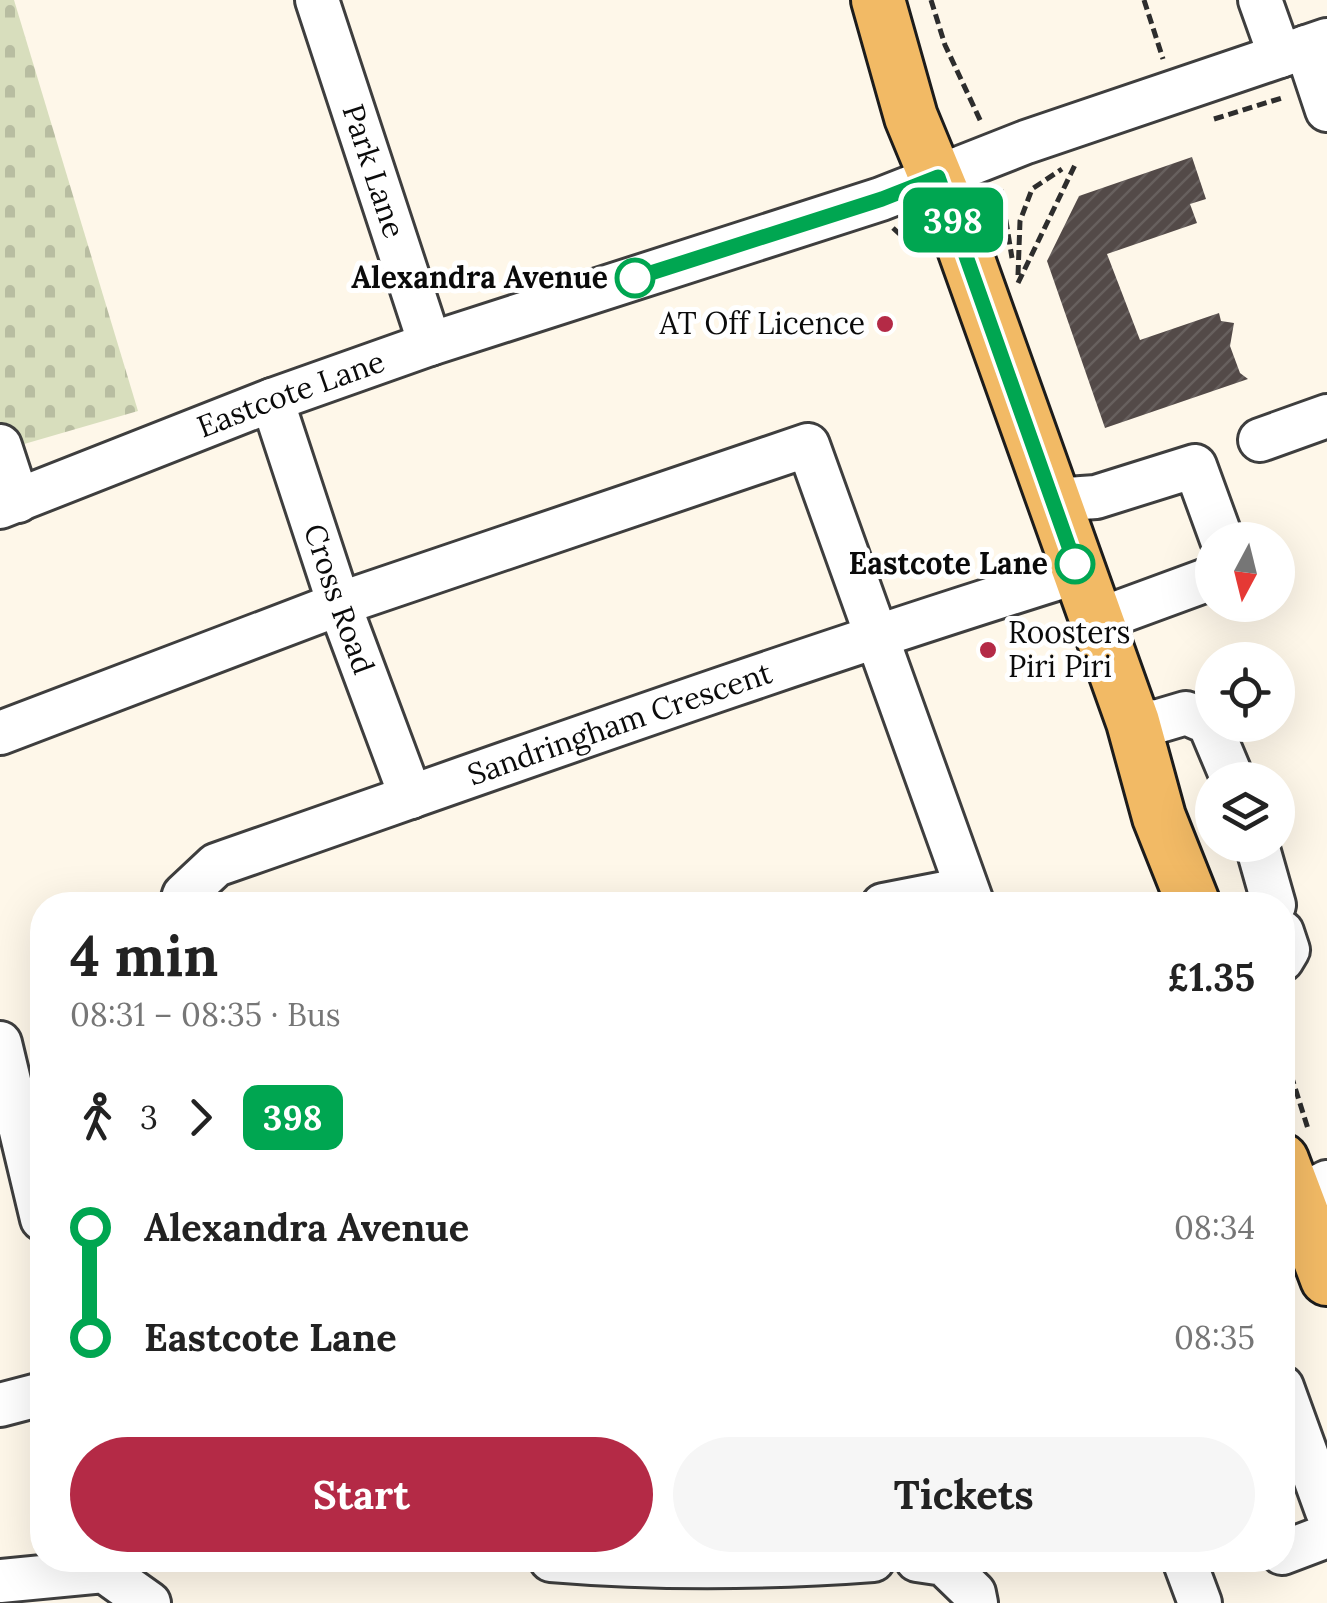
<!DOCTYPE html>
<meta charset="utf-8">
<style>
body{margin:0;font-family:Lora,serif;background:#f6f6f6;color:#222;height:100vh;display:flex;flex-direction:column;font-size:38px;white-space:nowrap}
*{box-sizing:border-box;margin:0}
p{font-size:32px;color:#767676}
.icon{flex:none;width:55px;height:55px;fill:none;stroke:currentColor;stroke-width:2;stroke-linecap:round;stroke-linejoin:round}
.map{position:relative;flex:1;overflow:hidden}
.sheet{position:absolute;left:30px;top:892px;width:1265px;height:680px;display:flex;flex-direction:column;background:#fff;border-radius:40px;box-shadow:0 10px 40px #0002}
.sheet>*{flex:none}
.badge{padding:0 20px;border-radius:15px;font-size:35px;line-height:65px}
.needle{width:65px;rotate:187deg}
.fabs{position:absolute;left:1195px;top:522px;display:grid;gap:20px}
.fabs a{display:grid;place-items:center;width:100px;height:100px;border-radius:50%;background:#fff;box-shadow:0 10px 40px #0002;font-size:50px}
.map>.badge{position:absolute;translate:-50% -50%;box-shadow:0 0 0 5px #fff}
.legs{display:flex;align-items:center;gap:15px;height:110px;padding:0 40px;font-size:32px}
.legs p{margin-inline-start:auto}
.overview{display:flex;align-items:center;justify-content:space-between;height:170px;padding:0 40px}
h1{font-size:55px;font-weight:700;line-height:75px}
.primary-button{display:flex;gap:20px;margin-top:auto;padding:20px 40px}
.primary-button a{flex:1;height:115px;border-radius:60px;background:#b42a46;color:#fff;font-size:40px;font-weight:700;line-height:115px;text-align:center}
.primary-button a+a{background:#f6f6f6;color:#222}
ul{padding:0 40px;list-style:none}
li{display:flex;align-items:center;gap:35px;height:110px;font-size:38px}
li i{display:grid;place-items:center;width:15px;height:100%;margin:0 12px;background:currentColor}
li i::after{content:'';width:25px;height:25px;margin:-12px;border:8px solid;border-radius:50%;background:#fff}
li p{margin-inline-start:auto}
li:first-child i{background:linear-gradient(#0000 50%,currentColor 0)}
li:last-child i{background:linear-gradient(currentColor 50%,#0000 0)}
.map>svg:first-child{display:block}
.cemetery{fill:url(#cemetery-stones)}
.building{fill:url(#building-hatch)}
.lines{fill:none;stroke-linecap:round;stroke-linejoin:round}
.minor-casing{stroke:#3e3e3e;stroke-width:48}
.major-casing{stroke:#1c1c1c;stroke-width:58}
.path{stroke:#2d2d2d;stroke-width:5;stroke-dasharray:10 5;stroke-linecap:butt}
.minor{stroke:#fff;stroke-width:42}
.major{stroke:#f2ba65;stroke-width:52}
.line-1-casing{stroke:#fff;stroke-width:22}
.line-1{stroke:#00a651;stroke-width:15}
.stop-1-dot{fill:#fff;stroke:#00a651;stroke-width:5}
.poi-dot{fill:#b42a46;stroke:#fff;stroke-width:4}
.labels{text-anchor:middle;stroke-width:10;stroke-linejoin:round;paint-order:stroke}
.street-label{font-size:30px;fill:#0b0b0b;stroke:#fff}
.stop-label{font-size:30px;font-weight:bold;fill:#0b0b0b;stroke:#fff;text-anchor:end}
.poi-label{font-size:30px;fill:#0b0b0b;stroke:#fff;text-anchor:end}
</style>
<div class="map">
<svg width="1327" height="1603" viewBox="0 0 1327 1603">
<defs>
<pattern id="cemetery-stones" width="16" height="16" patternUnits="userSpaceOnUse" patternTransform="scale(2.5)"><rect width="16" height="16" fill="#d8debd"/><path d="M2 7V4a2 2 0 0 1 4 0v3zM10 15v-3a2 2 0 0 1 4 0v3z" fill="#b8bda1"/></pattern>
<pattern id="building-hatch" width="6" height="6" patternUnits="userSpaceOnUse" patternTransform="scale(2.5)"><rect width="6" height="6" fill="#534a48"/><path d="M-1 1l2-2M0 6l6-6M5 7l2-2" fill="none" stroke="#67605e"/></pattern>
</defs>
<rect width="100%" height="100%" fill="#fef7e9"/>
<path class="cemetery" d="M0,0H14L138,411L0,451Z"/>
<path class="building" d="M1192,157L1206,199L1190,204L1197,223L1107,254L1140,340L1219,313L1221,321L1234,323L1230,346L1240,373L1248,379L1105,428L1047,261L1079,196Z"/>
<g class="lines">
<g class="minor-casing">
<g id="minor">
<path id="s1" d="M317,0L430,344"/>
<path d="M1260,0L1280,56"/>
<path d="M1306,47L1327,110"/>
<path id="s2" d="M272,400L339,604L411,797"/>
<path d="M1260,440L1327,416"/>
<path d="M0,446L18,501"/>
<path d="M1053,500L1096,497L1195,466L1222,540"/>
<path id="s3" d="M0,507L272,400L430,344L881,199L1026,142L1327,40"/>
<path d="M1095,621L1212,578"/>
<path d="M1133,722L1159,721L1186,713L1209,723L1233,780"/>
<path d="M0,733L339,604L808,445L973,905"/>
<path d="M1257,845L1274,905"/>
<path id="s4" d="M181,905L184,895L216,865C503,765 788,662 1078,572"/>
<path d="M883,905L965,889"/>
<path d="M1282,932L1288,950L1282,960"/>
<path d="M0,1043L42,1219"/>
<path d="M1282,1205L1327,1182"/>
<path d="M1282,1387L1327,1511"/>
<path d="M0,1405L42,1394"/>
<path d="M1282,1553L1327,1536"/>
<path d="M551,1560C659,1569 765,1568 873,1560"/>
<path d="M917,1560L944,1564L974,1593L976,1603"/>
<path d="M1184,1560L1200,1603"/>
<path d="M0,1581L104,1571L149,1603"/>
</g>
</g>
<g class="major-casing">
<path id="major" d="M878,0L911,117L956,226L1133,722L1159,817L1194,905
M1282,1160L1327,1279"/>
</g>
<path class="path" d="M931,0L945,45L981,122
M1144,0L1163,59
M1214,119L1285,97
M1001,190L1012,258
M893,228L906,240L917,237
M1018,275L1020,221L1032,189L1062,169
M1018,283L1076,163
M1282,1046L1308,1129"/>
<use href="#minor" class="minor"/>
<use href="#major" class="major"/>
</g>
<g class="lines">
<g class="line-1-casing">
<path id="line-1" d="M635,278L882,199L938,177L1075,564"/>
</g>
<use href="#line-1" class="line-1"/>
</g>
<g class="stop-1-dot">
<circle cx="635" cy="278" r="18"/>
<circle cx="1075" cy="564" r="18"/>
</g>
<g class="poi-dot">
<circle cx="885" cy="324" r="10"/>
<circle cx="988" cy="650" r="10"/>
</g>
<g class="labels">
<g class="street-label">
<text dy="10" stroke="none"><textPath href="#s1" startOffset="180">Park Lane</textPath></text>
<text dy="10" stroke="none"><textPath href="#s3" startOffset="312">Eastcote Lane</textPath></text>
<text dy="10" stroke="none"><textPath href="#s2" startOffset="210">Cross Road</textPath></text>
<text dy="10" stroke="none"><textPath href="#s4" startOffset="482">Sandringham Crescent</textPath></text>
</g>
<g class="stop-label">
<text x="608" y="288">Alexandra Avenue</text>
<text x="1048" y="574">Eastcote Lane</text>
</g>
<g class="poi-label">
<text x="865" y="334">AT Off Licence</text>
<text x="1008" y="643" text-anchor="start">Roosters<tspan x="1008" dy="34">Piri Piri</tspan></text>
</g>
</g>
</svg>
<div class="fabs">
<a><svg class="needle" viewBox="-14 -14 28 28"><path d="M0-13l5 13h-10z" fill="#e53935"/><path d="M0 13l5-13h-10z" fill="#767676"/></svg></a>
<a><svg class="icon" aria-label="locate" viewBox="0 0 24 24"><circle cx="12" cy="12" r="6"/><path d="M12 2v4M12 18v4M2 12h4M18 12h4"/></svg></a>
<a><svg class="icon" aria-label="layers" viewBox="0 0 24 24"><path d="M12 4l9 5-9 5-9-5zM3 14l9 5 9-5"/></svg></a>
</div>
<b class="badge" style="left:953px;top:220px;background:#00a651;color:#fff">398</b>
<section class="sheet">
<div class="overview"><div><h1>4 min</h1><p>08:31 – 08:35 · Bus</p></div><b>£1.35</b></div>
<div class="legs"><svg class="icon" aria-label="walk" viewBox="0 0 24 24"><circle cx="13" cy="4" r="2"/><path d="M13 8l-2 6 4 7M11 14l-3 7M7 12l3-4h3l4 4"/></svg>3<svg class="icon" aria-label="forward" viewBox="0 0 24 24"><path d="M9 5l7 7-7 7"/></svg><b class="badge" style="background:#00a651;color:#fff">398</b></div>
<ul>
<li><i style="color:#00a651"></i><b>Alexandra Avenue</b><p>08:34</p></li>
<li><i style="color:#00a651"></i><b>Eastcote Lane</b><p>08:35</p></li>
</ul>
<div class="primary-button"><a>Start</a><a>Tickets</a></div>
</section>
</div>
